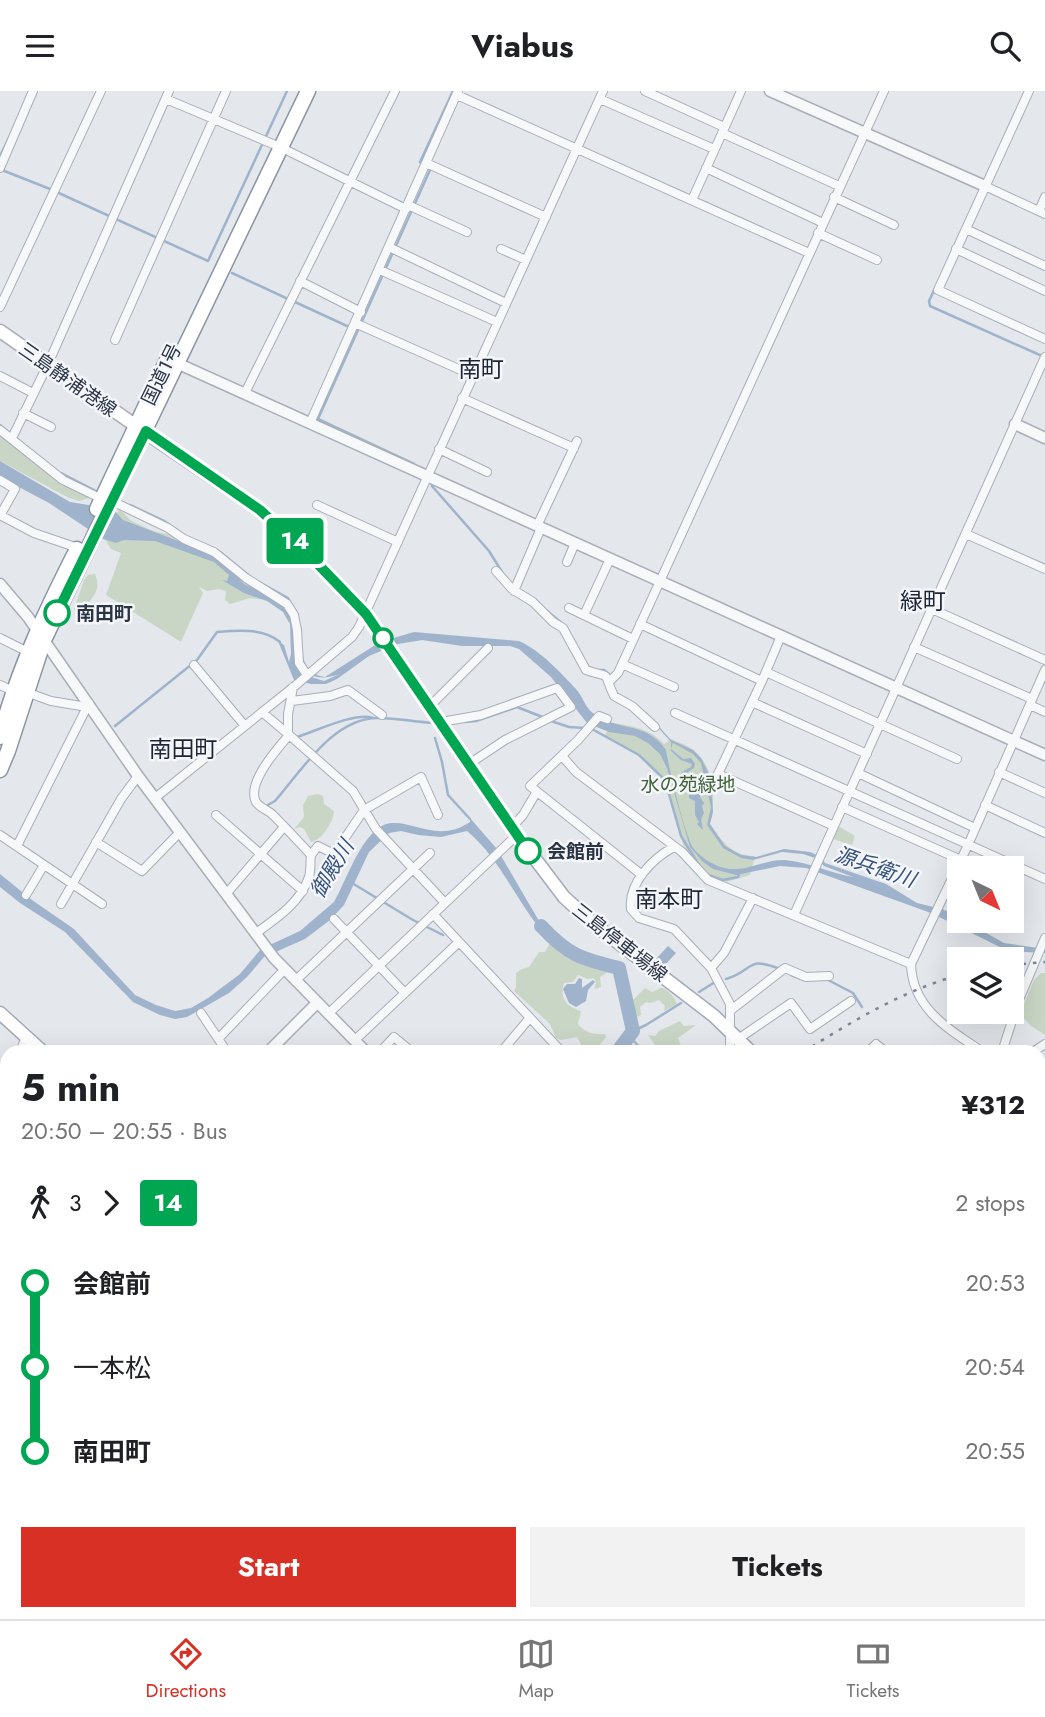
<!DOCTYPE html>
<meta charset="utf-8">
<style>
body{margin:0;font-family:Jost,"Noto Sans JP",sans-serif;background:#f2f2f2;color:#202124;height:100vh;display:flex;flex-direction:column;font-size:26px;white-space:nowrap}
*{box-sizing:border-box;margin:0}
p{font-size:23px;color:#757577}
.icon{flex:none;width:38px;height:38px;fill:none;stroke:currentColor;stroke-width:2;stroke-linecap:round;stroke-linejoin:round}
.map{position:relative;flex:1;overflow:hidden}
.side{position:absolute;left:0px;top:954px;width:1046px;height:576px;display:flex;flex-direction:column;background:#fff;border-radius:21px 21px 0 0;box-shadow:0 7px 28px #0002}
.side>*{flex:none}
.badge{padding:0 14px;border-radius:5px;font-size:24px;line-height:46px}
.needle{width:46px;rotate:137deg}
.tools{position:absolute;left:947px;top:765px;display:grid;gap:14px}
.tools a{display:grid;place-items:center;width:77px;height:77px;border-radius:0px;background:#fff;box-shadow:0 7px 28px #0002;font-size:35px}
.map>.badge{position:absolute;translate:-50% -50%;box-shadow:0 0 0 4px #fff}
.legs{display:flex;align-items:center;gap:10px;height:77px;padding:0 21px;font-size:23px}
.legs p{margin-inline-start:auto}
.summary{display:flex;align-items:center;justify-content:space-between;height:119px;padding:0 21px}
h1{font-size:38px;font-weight:700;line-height:52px}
.primary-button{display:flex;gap:14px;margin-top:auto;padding:14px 21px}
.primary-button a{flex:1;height:80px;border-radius:0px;background:#d93025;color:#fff;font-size:28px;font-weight:700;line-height:80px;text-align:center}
.primary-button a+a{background:#f2f2f2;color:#202124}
ul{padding:0 21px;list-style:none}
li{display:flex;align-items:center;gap:24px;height:84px;font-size:26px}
li i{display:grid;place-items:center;width:10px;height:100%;margin:0 9px;background:currentColor}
li i::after{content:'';width:18px;height:18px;margin:-9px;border:5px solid;border-radius:50%;background:#fff}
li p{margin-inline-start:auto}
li:first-child i{background:linear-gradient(#0000 50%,currentColor 0)}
li:last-child i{background:linear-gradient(currentColor 50%,#0000 0)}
header{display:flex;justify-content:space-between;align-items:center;height:91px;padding:0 21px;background:#fff;font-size:32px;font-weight:700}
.menu{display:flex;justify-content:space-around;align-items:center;height:98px;border-top:2px solid #e0e0e0;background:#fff;font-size:19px;color:#757577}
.menu a{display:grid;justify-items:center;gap:4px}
.menu .current{color:#d93025}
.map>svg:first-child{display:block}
.green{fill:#c9d6c5}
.water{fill:#9fb4cc}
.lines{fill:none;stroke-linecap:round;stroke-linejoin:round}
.stream{stroke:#9fb4cc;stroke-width:2.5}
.river{stroke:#9fb4cc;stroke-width:14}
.minor-casing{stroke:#a9aeb7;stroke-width:10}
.tertiary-casing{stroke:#a9aeb7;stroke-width:13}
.secondary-casing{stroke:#a9aeb7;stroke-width:15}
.primary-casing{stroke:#a3abb8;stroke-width:15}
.trunk-casing{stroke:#8b94a3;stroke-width:17}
.minor{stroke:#f7f8fa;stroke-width:8}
.tertiary{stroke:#f7f8fa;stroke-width:10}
.secondary{stroke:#fff;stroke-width:12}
.primary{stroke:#fff;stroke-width:12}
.trunk{stroke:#fff;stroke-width:14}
.rail{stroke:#7d8696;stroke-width:2.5;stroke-dasharray:3.5 7;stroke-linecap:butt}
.line-1-casing{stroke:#fff;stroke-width:16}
.line-1{stroke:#00a651;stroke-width:10}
.stop-1-dot{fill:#fff;stroke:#00a651;stroke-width:3.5}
.labels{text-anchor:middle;stroke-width:5;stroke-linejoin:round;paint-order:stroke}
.street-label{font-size:19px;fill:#2b3445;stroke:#f4f6f9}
.stop-label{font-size:19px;font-weight:bold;fill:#2b3445;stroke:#f4f6f9;text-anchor:start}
.park-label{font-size:19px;fill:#3f6138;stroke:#f4f6f9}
.water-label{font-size:21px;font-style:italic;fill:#34527a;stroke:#f4f6f9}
.quarter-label{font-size:23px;fill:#1d2536;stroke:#f4f6f9}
</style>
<header><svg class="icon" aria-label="menu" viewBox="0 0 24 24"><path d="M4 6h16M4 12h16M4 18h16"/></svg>Viabus<svg class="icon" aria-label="search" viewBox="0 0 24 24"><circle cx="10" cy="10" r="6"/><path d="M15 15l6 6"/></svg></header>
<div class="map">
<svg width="1045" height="1528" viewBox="0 0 1045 1528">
<rect width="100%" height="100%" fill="#e4e7ec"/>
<path class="green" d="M0,342L90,405L89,407L79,410L69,407L0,370Z
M119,419C126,422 126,426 132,430C144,436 157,443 171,443L270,504L265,509L250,507L230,513L225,509L226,500L219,498L207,500L199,496L203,502L181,551L106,504L121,462L111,458L104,446Z
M95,483C103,502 89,507 82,522H78L74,518L84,489L88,484Z
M613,632C633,635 650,638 664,653L671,648C680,652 690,655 697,662C714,678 716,711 710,733C722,750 732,765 755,765L750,784L726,791L705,783L684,756L663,688L639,665L604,645Z
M318,703L323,705L324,713L334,720C333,732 322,749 311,751L304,738L300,736L294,738L304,726L303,714L308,705Z
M837,736H840L855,745L852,754L833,748Z
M550,852C559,854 566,863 575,868C587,874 598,873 608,881L600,886L601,896L594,898L596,892L594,887L588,888L578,884L573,891L564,892C559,908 567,916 581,920L578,933C585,942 595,944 605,943L606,946L594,961H576L581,953L577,946L561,949L556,947L550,933L514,900L516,896V882L522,878L529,876L539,861H545Z
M1041,882H1045V944L1030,934L1020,923L1034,889Z
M645,897L652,901C655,900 658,898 661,897C667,897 676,908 677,913L664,920L665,915L659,909L650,912L646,911L640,916L641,924L632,928L634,921L633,909Z
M680,930L684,935L696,934L678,947L681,955L675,954L671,961H654L655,954L648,944L655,945L659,940Z
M0,1243H7V1273L0,1268Z
M317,1523H342L345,1525L354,1523L370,1528H312Z"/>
<path class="water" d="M0,370L70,411L113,418L123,429L212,463L225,473L244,493L273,506L288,518L294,535L296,566L308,585L324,590L340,583C319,590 302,588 301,561C305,574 310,584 325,586L380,551L414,541L519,550C540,559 561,582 576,598C584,607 585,618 596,624C621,641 646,630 666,659C669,677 685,746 694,758C702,768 719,778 732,778C750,779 767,768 785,769C809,771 830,782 853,786L824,775L818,768L803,763L782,761L753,769L741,767L723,757L707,734L711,716L701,672L693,663L673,652L671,658L683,668L691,667L695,673L694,677L685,683L691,696L697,693L702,698L700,706L704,712L702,715L704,722L701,728L703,739L697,733L699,731L695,724V710L689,707V697L682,681L691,676L692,673L681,669L671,660V651L645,622L646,621L671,649L693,659L701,667L708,681L712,707L713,721L710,733L725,755L741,764L756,766L784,758L810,761L821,766L825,772L886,793L917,812L942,818L959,826V830H965L1004,852L1045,858V862L1008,860L931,822L806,777L780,775L736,784L713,778L702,770L690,756L667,677L660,663L648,652L635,645L609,641L587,632L551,586L519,558L510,555H462L422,549L398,553L369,565L337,588L326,593H311L294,589L278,550L284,554L289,571L291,563L290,533L283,521L267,510L244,502L222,489L227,490L229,484L214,471L155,450L124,449L116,452L103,448L49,412L0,386Z
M470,727L497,758L539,830L555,845L550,849C518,816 503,770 467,740L441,746L418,744L401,740L389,742L369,761L344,814L330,829L305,848L264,866L247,886L229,902L187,926L175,928L160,924L133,911L65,841L20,812L0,796V783L32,809L74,838L135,904L156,914L175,920L191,917L208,907L240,883L261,858L300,840L334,811C347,788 356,757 376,739C401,717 432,757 470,731Z
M668,855L676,862L664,875L656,868Z
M579,887L582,888V897L593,889L595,891L588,899L586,910L576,916L569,912L563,898L567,893H575Z"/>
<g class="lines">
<path class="stream" d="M0,65L11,43
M420,71L453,0
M2,79L50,98L208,170L287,0
M232,182L288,208
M936,195L929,210L930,215L1042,265
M295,211L347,235
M0,334L33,361
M414,373L318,328L430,79
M61,382L98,401
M432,395L489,460L502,481
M130,414L164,430L180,441
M220,461L239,477
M259,491L288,507L296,521
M546,519L563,533
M596,579H604L611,585
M625,607L647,624
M551,630L569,636L585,637
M465,631L476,630L517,616L545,627
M115,635L197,569L217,541C237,539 264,537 280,551
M592,638L639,664L665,689L681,745L699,774
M297,646C316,640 355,621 373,627
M435,647L442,671L448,704L470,728
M266,715L275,710C302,679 334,626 379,627C397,627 415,631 434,632
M708,784L723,789L738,786L739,783
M352,792L413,829L443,844
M791,884L804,889
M726,888C754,880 746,864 780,878
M828,889L853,902L862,916
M699,901L715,891
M633,940L646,934L681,912
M629,945L644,961
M0,1343H7
M1040,1398L1045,1391
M309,1528L314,1522"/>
<path class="river" d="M541,835C568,864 581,868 619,877L633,940L617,961
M1040,1434L1045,1437"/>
<g class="minor-casing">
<path id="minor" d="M645,0L724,36
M1029,0L938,199L1045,248
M457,4L809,162
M166,8L280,56L406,118
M600,8L714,58
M722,42L839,95
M426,72L546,126
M0,77L33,0
M706,77L823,132
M985,95L1045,123
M834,106L894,134
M692,109L741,0
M408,114L467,141
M1039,120L1045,106
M966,138L1045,175
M818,142L877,169
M389,156L506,212
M501,158L526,169
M956,158L1045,200
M380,179L497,231
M300,190L361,221
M0,216L101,0
M355,232L472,284
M115,249L226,0
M0,285L33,302
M245,302L395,0
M462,307L574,357
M23,322L51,336
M310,332L458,0
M0,339L63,389L102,408
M12,347L48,273L169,0
M439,358L487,381
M0,389L15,398L1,423
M112,410L168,437L184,448L214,461L246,487L287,513L294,524L297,539L299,572L307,584
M317,414L398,451
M0,424L34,442L78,457
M537,435L577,350
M966,443L1045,478
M567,471L575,452
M496,480L512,498L533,511L553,531L563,537L586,579C614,589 601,577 614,605L632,615L655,636
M514,500L541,437
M569,517L633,548
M932,518L1045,569
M584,524L610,468
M640,533L762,590
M781,545L762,590L718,683L834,735
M0,547L28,561
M914,556L1032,608
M622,573L674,596
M194,574L245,635
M766,581L957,668
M610,590L618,582L884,0
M0,594L13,600
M293,596L288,623V643L353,700L376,738L445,812
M26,601L51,610L87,616
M292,610L330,605L348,599L382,624
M752,611L867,663
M1030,614L1045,621
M430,615L488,557
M262,621L288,643
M675,622L1045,788
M607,628L599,625L578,649L530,695L642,784
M441,631L481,624L557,597L571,616L505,649L469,673
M562,665L576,681L682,761L708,789L911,873
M999,681L1045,702
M858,682L975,737
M155,707L296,594L352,546L359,536L603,0
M985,714L1045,742
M842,716L961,769
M216,724L303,800
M511,737L523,724L536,702
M0,744L102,813
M96,751L142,780L180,741
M17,755L89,612
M674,756C653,767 628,792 631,818L639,827L674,838L711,877L730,913V961
M311,764L318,755L334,763L364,719L421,686L438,724
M227,802L284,736
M26,804L44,774
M61,813L121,708L138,685
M433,823L562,961
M794,824L1045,266
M334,828L405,902
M256,842C277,827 300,812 309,786C311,779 310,771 311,764C299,751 286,737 273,724C268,719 260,717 256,711C246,692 278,657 289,644
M711,877L724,862L753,807
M295,890L430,762
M731,919L785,877L806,886L829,885
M201,922L227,961
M328,923L517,744
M219,947L284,879
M738,948L791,912L810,938L851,910
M355,949L459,851
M20,961L26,946
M380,961L394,946L412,961
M501,961L529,928
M868,961L876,953L886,961
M983,961C950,939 912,918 911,873L968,754L1045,579
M1002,961L1018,911L1045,847
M1033,961L1045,953
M0,994L7,985
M0,1003L7,1007
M1040,1016L1045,1019
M0,1056L7,1059
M0,1111L7,1114
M0,1166L4,1167L7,1164
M1040,1178L1045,1182
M0,1223L7,1224
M0,1274L7,1275
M0,1321L7,1324
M1040,1332L1045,1328
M1040,1425L1045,1428
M0,1435L7,1439
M1041,1476H1045
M143,1522L155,1528
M271,1522L280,1528
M180,1528L183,1522
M377,1528L379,1522
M436,1528L440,1522
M907,1528L911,1522"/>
</g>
<g class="tertiary-casing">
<path id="tertiary" d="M770,0L985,95
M170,269L1045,664
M1015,333L1045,347
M0,493L28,526L138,685L274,867L366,961
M268,961L317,912
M0,1362L7,1363
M0,1463L7,1450
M615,1522L623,1528"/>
</g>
<g class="secondary-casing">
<path id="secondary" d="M0,240L136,335"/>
</g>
<g class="primary-casing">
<path id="primary" d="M136,335L260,419L313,468L366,523L517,744L564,806L590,830L714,925L751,961
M0,922L43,961
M1040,1140L1045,1132
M1040,1226L1045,1230
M744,1522L758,1528"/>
</g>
<g class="trunk-casing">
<path id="trunk" d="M97,418L167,269
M0,646C17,580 46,519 77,458
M0,679L8,660L44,549L308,0"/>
</g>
<use href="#minor" class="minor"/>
<use href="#tertiary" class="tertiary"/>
<use href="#secondary" class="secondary"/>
<use href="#primary" class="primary"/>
<use href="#trunk" class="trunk"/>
<path class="rail" d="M1012,874L1045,871
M803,961C853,930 902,900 959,884
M0,1196H7"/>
</g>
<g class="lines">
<g class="line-1-casing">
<path id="line-1" d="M57,522L146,340L260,419L313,468L366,523L528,760"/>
</g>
<use href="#line-1" class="line-1"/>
</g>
<g class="stop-1-dot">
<circle cx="57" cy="522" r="12"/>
<circle cx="383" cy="547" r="9"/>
<circle cx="528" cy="760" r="12"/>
</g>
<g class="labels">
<g class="street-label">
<text transform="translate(161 283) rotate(-64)" y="7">国道1号</text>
<text transform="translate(68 288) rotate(35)" y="7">三島静浦港線</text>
<text transform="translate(620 851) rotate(38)" y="7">三島停車場線</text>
</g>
<g class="stop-label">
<text x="76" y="529">南田町</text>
<text x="547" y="767">会館前</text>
</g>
<g class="park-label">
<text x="688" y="700">水の苑緑地</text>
</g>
<g class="water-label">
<text transform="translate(875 776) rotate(19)" y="7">源兵衛川</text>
<text transform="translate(332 778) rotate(-59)" y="7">御殿川</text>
</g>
<g class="quarter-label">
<text x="481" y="286">南町</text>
<text x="923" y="518">緑町</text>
<text x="183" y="666">南田町</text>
<text x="669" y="816">南本町</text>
</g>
</g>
</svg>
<div class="tools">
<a><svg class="needle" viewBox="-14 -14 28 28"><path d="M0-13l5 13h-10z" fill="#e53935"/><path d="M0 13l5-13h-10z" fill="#757577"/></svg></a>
<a><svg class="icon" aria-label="layers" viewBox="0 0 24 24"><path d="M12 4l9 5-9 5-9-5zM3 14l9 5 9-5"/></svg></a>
</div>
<b class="badge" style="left:295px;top:450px;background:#00a651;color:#fff">14</b>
<section class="side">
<div class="summary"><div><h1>5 min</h1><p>20:50 – 20:55 · Bus</p></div><b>¥312</b></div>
<div class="legs"><svg class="icon" aria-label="walk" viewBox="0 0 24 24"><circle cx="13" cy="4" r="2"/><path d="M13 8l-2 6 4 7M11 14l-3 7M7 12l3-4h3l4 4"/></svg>3<svg class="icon" aria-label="forward" viewBox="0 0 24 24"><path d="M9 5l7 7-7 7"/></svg><b class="badge" style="background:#00a651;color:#fff">14</b><p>2 stops</p></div>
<ul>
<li><i style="color:#00a651"></i><b>会館前</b><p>20:53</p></li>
<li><i style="color:#00a651"></i><span>一本松</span><p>20:54</p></li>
<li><i style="color:#00a651"></i><b>南田町</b><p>20:55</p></li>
</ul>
<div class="primary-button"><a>Start</a><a>Tickets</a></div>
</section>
</div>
<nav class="menu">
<a class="current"><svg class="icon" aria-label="directions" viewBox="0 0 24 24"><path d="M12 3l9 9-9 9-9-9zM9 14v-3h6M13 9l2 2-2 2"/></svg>Directions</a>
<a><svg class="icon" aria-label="map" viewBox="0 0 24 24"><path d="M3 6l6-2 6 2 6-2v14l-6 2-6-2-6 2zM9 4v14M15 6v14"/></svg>Map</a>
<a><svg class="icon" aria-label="tickets" viewBox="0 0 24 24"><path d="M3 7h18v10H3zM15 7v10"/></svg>Tickets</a>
</nav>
